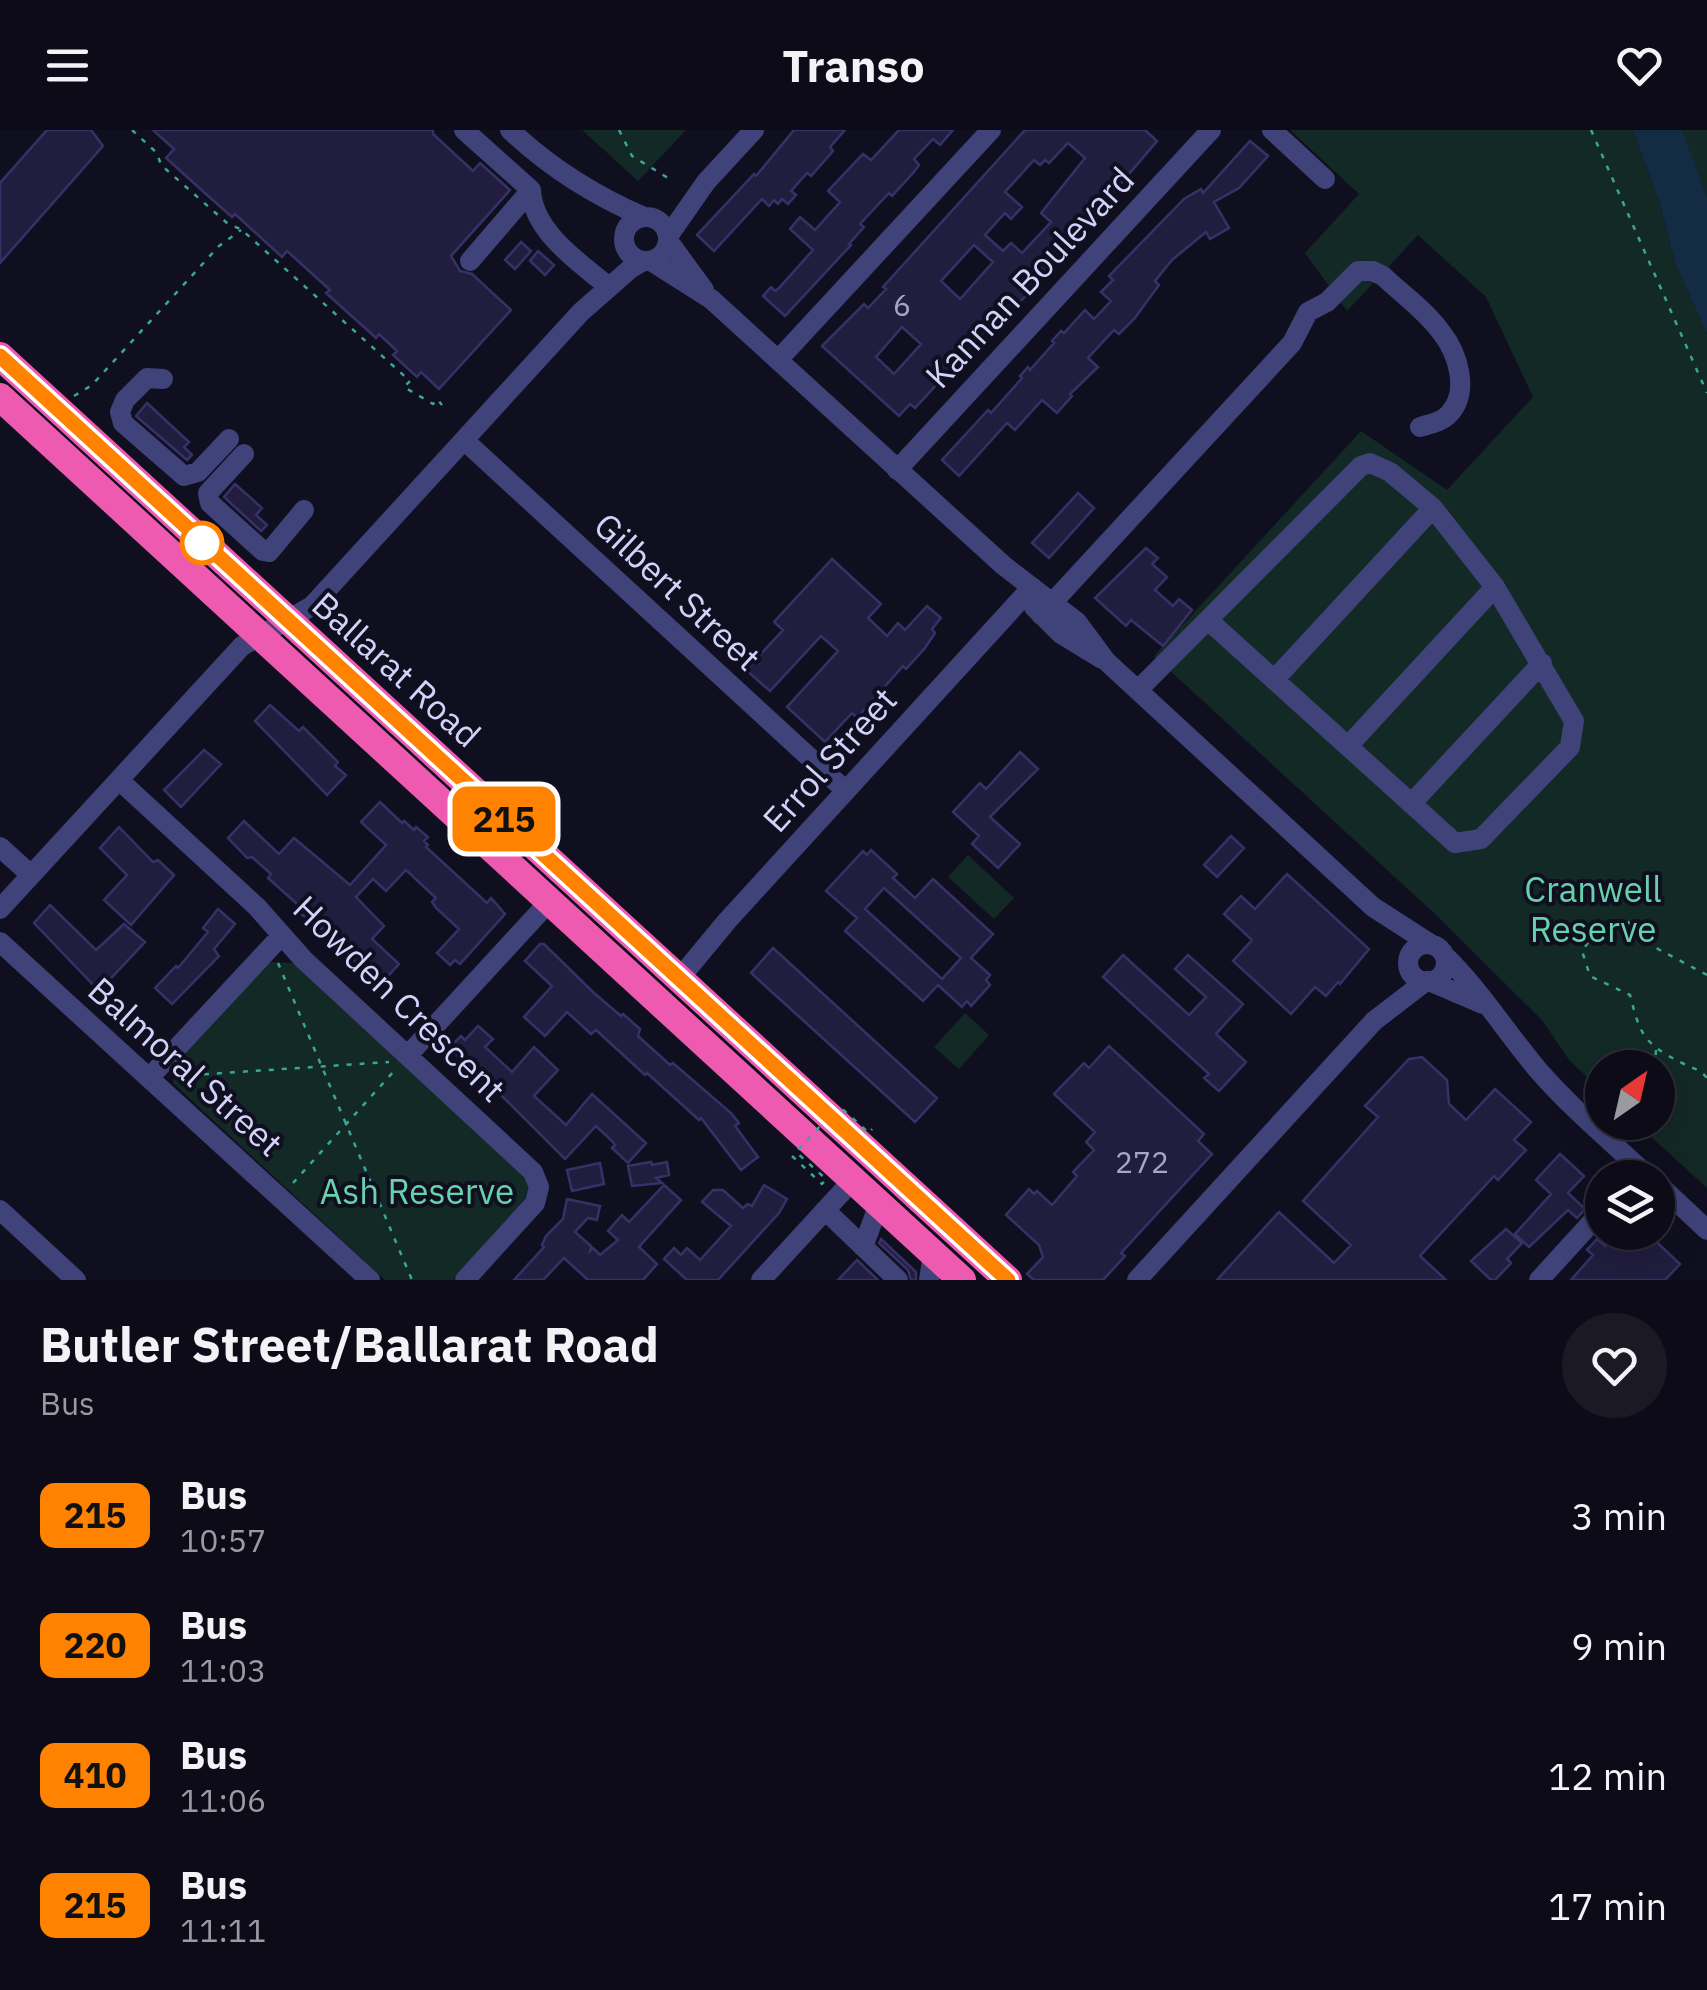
<!DOCTYPE html>
<style>
body{margin:0;font-family:"IBM Plex Sans",sans-serif;background:#1a1924;color:#f1f3f6;height:100vh;display:flex;flex-direction:column;font-size:38px;white-space:nowrap}
*{box-sizing:border-box;margin:0}
p{font-size:32px;color:#9a9ba1}
.icon{flex:none;width:55px;height:55px;fill:none;stroke:currentColor;stroke-width:2;stroke-linecap:round;stroke-linejoin:round}
.map{position:relative;height:1150px;overflow:hidden}
.drawer{display:flex;flex-direction:column;background:#0c0b17;flex:1}
.drawer>*{flex:none}
.badge{padding:0 20px;border-radius:15px;font-size:35px;line-height:65px}
.needle{width:65px;rotate:34deg}
.tools{position:absolute;left:1585px;top:920px;display:grid;gap:20px}
.tools a{display:grid;place-items:center;width:90px;height:90px;border-radius:50%;background:#0c0b17;box-shadow:0 10px 40px #0002,0 0 0 2px #2c2b36;font-size:50px}
.map>.badge{position:absolute;translate:-50% -50%;box-shadow:0 0 0 5px #fff}
.round{display:grid;place-items:center;flex:none;width:105px;height:105px;border-radius:52px;background:#1a1924}
.head{display:flex;align-items:center;justify-content:space-between;height:170px;padding:0 40px}
h1{font-size:48px;font-weight:700;line-height:75px}
ul{padding:0;list-style:none}
li{display:flex;align-items:center;gap:30px;height:130px;padding:0 40px}
li div{flex:1}
li b{display:block;font-size:38px}
li em{font-style:normal}
li .badge{min-width:110px;font-weight:700;text-align:center}
header{display:flex;justify-content:space-between;align-items:center;height:130px;padding:0 40px;background:#0c0b17;font-size:45px;font-weight:700}
.map>svg:first-child{display:block}
.green{fill:#132926}
.water{fill:#142b44}
.building{fill:#201d3e;stroke:#373168;stroke-width:2.5;fill-rule:evenodd}
.lines{fill:none;stroke-linecap:round;stroke-linejoin:round}
.path{stroke:#3aa695;stroke-width:2.5;stroke-dasharray:5 8;stroke-linecap:butt}
.minor{stroke:#3f437a;stroke-width:20}
.highway{stroke:#ee5ab0;stroke-width:28}
.path-bridge{stroke:#3aa695;stroke-width:2.5;stroke-dasharray:5 8;stroke-linecap:butt}
.line-casing{stroke:#fff;stroke-width:22}
.line{stroke:#ff8200;stroke-width:15}
.stop-dot{fill:#fff;stroke:#ff8200;stroke-width:5}
.labels{text-anchor:middle;stroke-width:8;stroke-linejoin:round;paint-order:stroke}
.number-label{font-size:30px;fill:#a6a5cb}
.street-label{font-size:35px;fill:#d3d2fa;stroke:#100f1f}
.park-label{font-size:35px;fill:#66d2ac;stroke:#100f1f}
</style>
<header><svg class="icon" aria-label="menu" viewBox="0 0 24 24"><path d="M4 6h16M4 12h16M4 18h16"/></svg>Transo<svg class="icon" aria-label="heart" viewBox="0 0 24 24"><path d="M12 20l-8-8c-3-5 5-10 8-4 3-6 11-1 8 4z"/></svg></header>
<div class="map">
<svg width="1707" height="1150" viewBox="0 0 1707 1150">
<rect width="100%" height="100%" fill="#100f1f"/>
<path class="green" d="M582,0H686L638,51Z
M1290,0H1633L1660,74L1676,136L1707,204V1058L1636,993L1658,992V938H1602V961L1569,930L1542,890L1434,783L1154,526L1361,301L1447,360L1533,267L1486,167L1418,105L1347,181L1305,123L1359,64Z
M1665,0H1707V121Z
M968,725L1014,768L994,789L948,747Z
M269,832L294,833L524,1042L530,1054L529,1064L453,1150H385L173,953L175,935Z
M965,883L989,905L959,939L934,917Z"/>
<path class="water" d="M1633,0H1682L1707,68V204L1676,136L1660,74Z"/>
<path class="building" d="M47,0H91L103,16L0,133V53Z
M153,0H433V4L473,41L480,33L510,60L451,126L460,141L472,144L511,180L439,259L421,242L417,247L393,225L397,221L379,204L376,208L326,163L330,160L287,121L282,127L235,84L232,87L207,65L166,28L174,19Z
M794,0H845L830,17L833,21L811,46L807,43L791,61L796,65L788,74L782,69L778,74L774,70L769,76L762,69L714,121L697,105L754,44L756,46Z
M899,0H953L940,15L933,9L914,29L919,35L914,42L892,66L889,63L860,94L864,97L849,114L851,115L785,186L763,166L771,157L775,161L779,158L813,120L790,99L800,87L815,100L840,72L828,61L863,24L871,30Z
M1025,0H1145L1157,11L1107,70L1110,72L1027,165L1014,177L1011,174L915,278L910,274L899,286L822,216L864,174L868,178L886,159L883,157ZM1068,13L1085,28L1041,83L1051,92L1022,123L1011,113L1003,121L985,105L1005,83L1011,89L1022,77L1005,62L1034,30L1040,35L1045,30L1049,33ZM974,115L993,132L960,169L941,151ZM902,197L921,214L894,244L876,227Z
M1250,11L1268,26L1239,58L1214,72L1229,98L1210,109L1206,102L1172,130L1155,151L1159,155L1135,188L1119,204L1114,200L1088,228L1098,237L1070,264L1072,266L1057,283L1042,270L1015,300L1007,293L959,346L942,330L988,280L991,283L1022,248L1020,246L1028,237L1030,240L1054,213L1052,211L1061,201L1064,203L1085,180L1094,189L1111,171L1101,162L1113,150L1109,146L1184,69L1201,59L1203,63Z
M521,112L531,121L515,139L505,130Z
M538,121L554,135L545,145L530,131Z
M147,273L189,312L184,317L192,325L187,330L136,286Z
M235,354L262,378L256,385L267,395L261,401L224,367Z
M1078,363L1094,378L1049,428L1032,413Z
M1146,418L1158,428L1152,434L1167,447L1155,460L1173,476L1179,469L1192,480L1163,516L1131,490L1126,496L1095,468Z
M832,429L881,474L868,488L887,506L898,493L905,500L927,476L941,488L932,499L935,503L925,518L906,539L903,536L857,588L852,583L825,612L787,577L838,521L821,506L770,561L746,540L783,500L774,492Z
M270,575L299,601L303,597L338,632L335,636L346,645L327,665L255,591Z
M204,620L221,634L181,677L164,660Z
M1020,622L1038,639L990,687L1020,714L998,738L972,714L979,706L953,682L980,653L986,659Z
M380,672L402,693L404,691L414,700L416,697L428,707L424,711L428,715L426,717L487,773L491,768L505,784L460,834L455,830L450,835L437,823L459,799L436,778L432,772L436,768L406,740L386,761L373,749L356,767L384,796L372,809L399,834L379,856L326,802L298,782L300,779L296,773L268,748L271,744L252,727L247,728L228,708L244,691L279,724L294,708L350,755L386,715L361,692Z
M119,697L153,732L158,730L174,745L131,795L104,770L127,745L100,718Z
M1231,706L1244,718L1217,747L1204,735Z
M871,720L897,744L893,748L915,768L933,749L993,804L971,828L990,845L986,850L990,855L971,876L967,871L962,877L938,855L923,871L845,801L857,788L826,761L863,721L867,725ZM884,758L961,828L942,849L865,779Z
M1287,744L1369,819L1340,854L1338,852L1326,866L1315,857L1291,884L1233,831L1252,810L1224,784L1241,766L1255,779Z
M50,775L96,820L124,794L145,812L99,861L34,793Z
M218,779L235,794L214,819L219,826L172,874L155,858L176,836L178,838L208,802L203,798Z
M540,814H544L594,863L621,886L623,884L640,899L638,906L670,935L673,933L731,983L739,993L735,996L758,1027L741,1040L701,988L699,990L647,943L645,945L596,900L591,904L567,882L545,906L524,887L552,856L525,831Z
M773,818L937,968L915,992L751,843Z
M1123,825L1189,885L1206,867L1175,839L1188,825L1243,874L1216,904L1246,932L1219,961L1204,948L1209,944L1103,847Z
M478,896L493,909L485,917L512,942L534,917L558,940L534,966L566,995L592,964L646,1013L628,1033L612,1018L615,1015L613,1012L596,996L565,1029L497,961L457,926L460,923L452,915L461,906L465,910Z
M1109,916L1204,1004L1198,1011L1212,1024L1121,1123L1125,1126L1103,1150H1034L1027,1144L1043,1127L1039,1115L1006,1085L1029,1059L1034,1064L1037,1061L1052,1075L1077,1046L1073,1042L1094,1020L1086,1012L1095,1002L1054,964L1084,933L1089,938Z
M1422,927L1447,950L1449,974L1466,990L1495,959L1531,992L1514,1010L1526,1020L1498,1050L1494,1046L1420,1126L1446,1150H1217L1279,1082L1334,1133L1351,1115L1303,1071L1378,987L1365,976L1409,929Z
M1560,1024L1584,1046L1568,1063L1585,1079L1577,1088L1568,1080L1529,1117L1515,1104L1551,1064L1536,1050Z
M651,1032L652,1035L667,1032L669,1045L656,1048L662,1053L632,1056L628,1036Z
M600,1033L604,1054L572,1061L567,1040Z
M664,1055L681,1070L639,1117L657,1134L643,1150H588L564,1128L543,1150H514L544,1117L542,1115L546,1106L563,1089L567,1069L600,1076L597,1090L588,1088L575,1102L591,1116L590,1121L593,1118L600,1125L618,1110L608,1101L622,1085L629,1092Z
M764,1055L787,1069L779,1083L718,1150H687L664,1129L674,1118L681,1125L687,1118L700,1130L731,1096L702,1072L713,1060H723L743,1078L748,1074L752,1076Z
M1506,1099L1522,1113L1507,1129L1511,1133L1495,1150H1491L1471,1131Z
M1617,1102H1646L1680,1134L1665,1150H1571L1593,1125L1587,1120L1597,1109L1605,1116Z
M881,1109L916,1142V1150H911L908,1140L879,1113Z
M857,1130L878,1150H838Z"/>
<g class="lines">
<path class="path" d="M132,0L157,23L161,35L227,93L242,100L410,251L404,257L433,274L437,269L442,275
M619,0L632,26L673,51
M1591,0L1707,263
M74,266L92,255L219,116L241,100
M278,833L412,1150
M1707,845L1658,819L1628,792C1603,793 1596,801 1582,821L1590,846L1630,865C1640,904 1643,913 1680,932C1691,938 1700,939 1707,948
M1655,938L1656,919
M178,946L389,932
M293,1053L395,940"/>
<path class="minor" d="M464,0L531,60C533,102 579,132 609,157
M510,0C550,38 593,65 644,87
M1272,0L1325,49
M624 109a22 22 0 1 1 44 0a22 22 0 1 1-44 0Z
M669,105L706,52L754,0
M669,112L704,160
M470,131L531,60
M651,131L711,169L1003,435L1077,492L1106,531L1373,777L1432,815
M778,230L991,0
M163,249L147,248L125,270L120,282L123,293L184,346L198,342L229,309
M465,311L846,661
M244,324L208,363L210,373L263,421L269,422L304,380
M897,340L1211,0
M1034,477L1061,504L1102,529
M1041,485L1292,213L1308,182L1327,172L1358,141H1373L1383,146C1402,164 1426,181 1441,202C1458,223 1470,262 1449,284C1442,292 1430,294 1420,297
M1274,550L1433,378
M1138,560L1361,336L1370,333L1390,342L1433,378L1495,457L1574,591L1570,617L1481,709L1455,713L1208,490
M1348,616L1495,457
M119,650L257,777L303,829L533,1042L539,1057L535,1073L465,1150
M1411,674L1542,533
M0,717L31,745
M0,779L242,516L312,476L581,182L630,139L643,131
M0,812L370,1150
M1408 833a19 19 0 1 1 38 0a19 19 0 1 1-38 0Z
M1445,826C1480,860 1506,902 1538,940C1572,979 1612,1012 1650,1048
M679,849L727,791L1032,457
M1429,851L1483,874
M409,924L549,772
M149,948L282,805
M1658,1054L1707,1100
M0,1080L76,1150
M825,1080L898,1150
M863,1117L879,1074
M761,1150L853,1050
M929,1150L933,1124
M1137,1150L1374,891L1426,851
M1539,1150L1602,1081"/>
<path class="highway" d="M0,226L1008,1150
M0,267L962,1150"/>
<path class="path-bridge" d="M792,1026L822,1054L826,1049L796,1022L839,976L869,1003L872,999"/>
</g>
<g class="lines">
<g class="line-casing">
<path id="line" d="M0,226L1008,1150"/>
</g>
<use href="#line" class="line"/>
</g>
<circle class="stop-dot" cx="202" cy="413" r="20"/>
<g class="labels">
<g class="number-label">
<text x="902" y="186">6</text>
<text x="1142" y="1043">272</text>
</g>
<g class="street-label">
<text transform="translate(1030 148) rotate(-47)" y="12">Kannan Boulevard</text>
<text transform="translate(677 462) rotate(43)" y="12">Gilbert Street</text>
<text transform="translate(396 540) rotate(42)" y="12">Ballarat Road</text>
<text transform="translate(830 630) rotate(-48)" y="12">Errol Street</text>
<text transform="translate(399 869) rotate(44)" y="12">Howden Crescent</text>
<text transform="translate(185 937) rotate(42)" y="12">Balmoral Street</text>
</g>
<g class="park-label">
<text x="1593" y="772">Cranwell<tspan x="1593" dy="40">Reserve</tspan></text>
<text x="417" y="1074">Ash Reserve</text>
</g>
</g>
</svg>
<div class="tools">
<a><svg class="needle" viewBox="-14 -14 28 28"><path d="M0-13l5 13h-10z" fill="#e53935"/><path d="M0 13l5-13h-10z" fill="#9a9ba1"/></svg></a>
<a><svg class="icon" aria-label="layers" viewBox="0 0 24 24"><path d="M12 4l9 5-9 5-9-5zM3 14l9 5 9-5"/></svg></a>
</div>
<b class="badge" style="left:504px;top:689px;background:#ff8200;color:#111">215</b>
</div>
<section class="drawer">
<div class="head"><div><h1>Butler Street/Ballarat Road</h1><p>Bus</p></div><a class="round"><svg class="icon" aria-label="heart" viewBox="0 0 24 24"><path d="M12 20l-8-8c-3-5 5-10 8-4 3-6 11-1 8 4z"/></svg></a></div>
<ul>
<li><span class="badge" style="background:#ff8200;color:#111">215</span><div><b>Bus</b><p>10:57</p></div><em>3 min</em></li>
<li><span class="badge" style="background:#ff8200;color:#111">220</span><div><b>Bus</b><p>11:03</p></div><em>9 min</em></li>
<li><span class="badge" style="background:#ff8200;color:#111">410</span><div><b>Bus</b><p>11:06</p></div><em>12 min</em></li>
<li><span class="badge" style="background:#ff8200;color:#111">215</span><div><b>Bus</b><p>11:11</p></div><em>17 min</em></li>
</ul>
</section>
